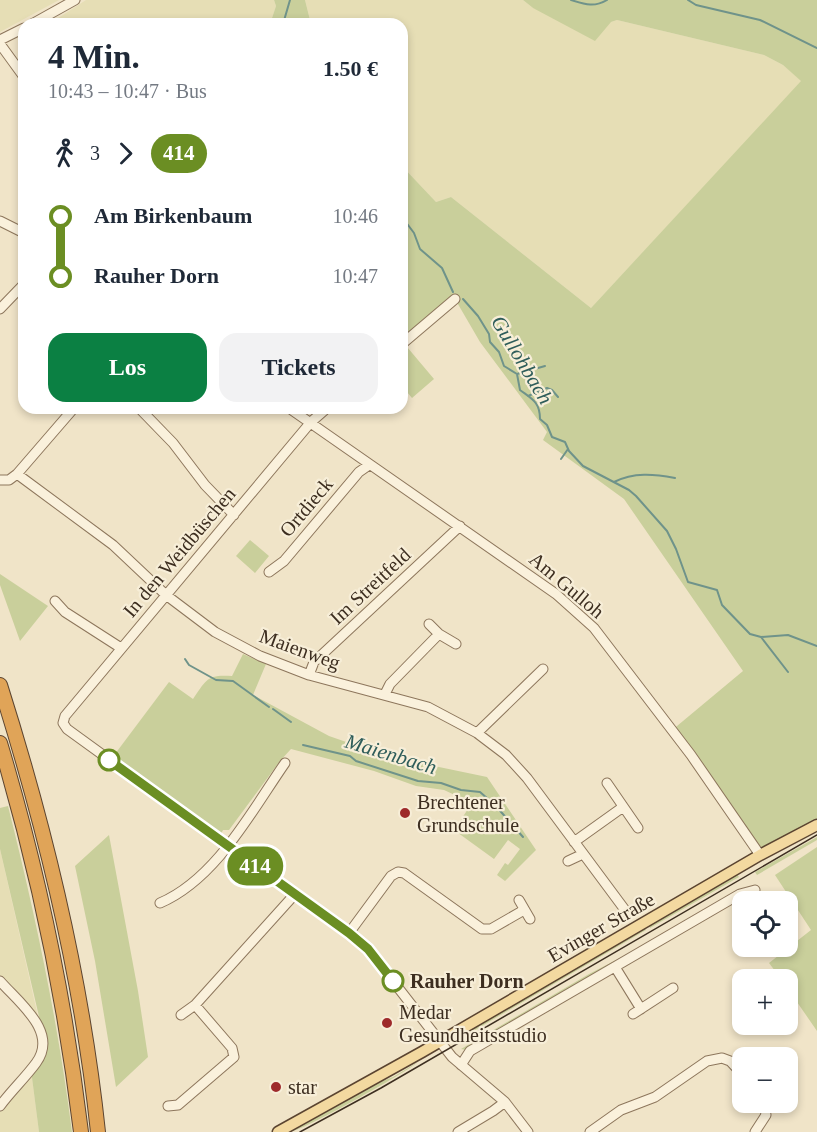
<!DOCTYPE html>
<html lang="de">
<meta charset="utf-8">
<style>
body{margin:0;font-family:Georgia,serif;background:#f2f2f3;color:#1f2937;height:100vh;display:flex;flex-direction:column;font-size:22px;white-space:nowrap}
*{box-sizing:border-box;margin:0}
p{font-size:20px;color:#747a83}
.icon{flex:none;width:33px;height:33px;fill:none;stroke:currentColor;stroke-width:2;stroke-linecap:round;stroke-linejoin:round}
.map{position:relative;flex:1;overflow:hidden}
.drawer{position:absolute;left:18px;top:18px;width:390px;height:396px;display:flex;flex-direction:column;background:#fff;border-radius:18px;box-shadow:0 3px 9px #0003}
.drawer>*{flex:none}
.badge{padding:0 12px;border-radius:20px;font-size:21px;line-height:39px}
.buttons{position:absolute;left:732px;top:891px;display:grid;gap:12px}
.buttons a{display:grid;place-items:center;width:66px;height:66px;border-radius:12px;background:#fff;box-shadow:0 3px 9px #0003;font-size:30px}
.map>.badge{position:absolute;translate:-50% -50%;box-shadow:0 0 0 3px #fff}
.legs{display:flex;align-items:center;gap:9px;height:66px;padding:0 30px;font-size:20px}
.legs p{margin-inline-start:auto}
.headline{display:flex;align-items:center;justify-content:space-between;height:102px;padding:0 30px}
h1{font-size:33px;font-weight:800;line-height:45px}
.primary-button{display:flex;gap:12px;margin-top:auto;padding:12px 30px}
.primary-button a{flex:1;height:69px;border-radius:18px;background:#0b8043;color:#fff;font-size:24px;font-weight:800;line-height:69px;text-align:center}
.primary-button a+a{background:#f2f2f3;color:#1f2937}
ul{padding:0 30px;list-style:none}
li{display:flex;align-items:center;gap:21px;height:60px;font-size:22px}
li i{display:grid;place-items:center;width:9px;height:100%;margin:0 8px;background:currentColor}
li i::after{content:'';width:15px;height:15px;margin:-8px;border:4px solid;border-radius:50%;background:#fff}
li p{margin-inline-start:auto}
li:first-child i{background:linear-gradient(#0000 50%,currentColor 0)}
li:last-child i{background:linear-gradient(currentColor 50%,#0000 0)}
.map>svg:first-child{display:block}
.farmland{fill:#e6deb5}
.green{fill:#c9cf9b}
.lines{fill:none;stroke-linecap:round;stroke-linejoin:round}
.stream{stroke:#6f938a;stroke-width:2}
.minor-casing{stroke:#8d765c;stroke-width:11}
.major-casing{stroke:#5b4430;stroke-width:13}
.highway-casing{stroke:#5b4430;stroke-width:16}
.minor{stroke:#faf1dc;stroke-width:9}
.major{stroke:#f3d9a0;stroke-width:10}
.highway{stroke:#e0a458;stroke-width:14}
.tram{stroke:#3d2e20;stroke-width:1.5}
.line-1-casing{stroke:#fff;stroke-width:14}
.line-1{stroke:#6b8e23;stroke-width:9}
.stop-1-dot{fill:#fff;stroke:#6b8e23;stroke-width:3}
.poi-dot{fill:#9e2a2b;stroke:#f7eed8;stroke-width:2}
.labels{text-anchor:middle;stroke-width:4.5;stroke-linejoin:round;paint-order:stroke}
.street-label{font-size:20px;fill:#3d2e20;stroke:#f7eed8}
.poi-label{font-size:20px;fill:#3d2e20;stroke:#f7eed8;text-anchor:start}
.stop-label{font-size:20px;font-weight:bold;fill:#3d2e20;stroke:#f7eed8;text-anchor:start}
.water-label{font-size:21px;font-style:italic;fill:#2f5d5a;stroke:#f7eed8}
</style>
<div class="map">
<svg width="817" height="1132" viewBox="0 0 817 1132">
<rect width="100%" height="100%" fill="#f0e4c8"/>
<path class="farmland" d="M0,0H59L0,32Z
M86,0H274L276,6L270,24H49Z
M305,0H523L533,8L611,22L617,20L764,55L783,65L802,81L591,308L451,197L436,202L402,166V24H311Z
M0,849L41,1030L0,981Z
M31,1070L39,1132H0V1106Z"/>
<path class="green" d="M274,0H305L311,24H270L276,6Z
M523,0H817V825L760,855L671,731L743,671L624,499L543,440L547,432L480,342L455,299L402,340V166L436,202L451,197L591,308L801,81L783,65L764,55L617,20L611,22L595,41L533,8Z
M402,341L434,379L412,398L402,386Z
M250,540L269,556L255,573L236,556Z
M0,574L48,606L20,641L0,585Z
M243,654L266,664L253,695L329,736L352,744L361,739L391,757L487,777L536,850L505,881L497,875L505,863L508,865L520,849L508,840L494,859L454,830L472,803L444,790L416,786L374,771L291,749L280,761L229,830H223L221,834L112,758L169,682L193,699C206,680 207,674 232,676Z
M8,806C35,913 58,1022 72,1132H39L31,1070L44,1038L0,849V808Z
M109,835L138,991L148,1057L116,1087L95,961L75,866Z
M817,837V840L757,875L755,872Z
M817,847V1031L788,989V980L781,979L769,963L811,930L775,875Z
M737,874L739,877L650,928L649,926Z
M645,928L646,930L458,1040L456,1037Z
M647,944L466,1050L461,1049L589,974Z
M418,1062C407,1072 301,1132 289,1132L375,1084L393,1077Z"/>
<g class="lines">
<path class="stream" d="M571,0C584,4 594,8 607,0
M688,0L696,5L760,20L817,48
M283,24L290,0
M402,217L414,233L420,249L442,268L453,292
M463,299L478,316L489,334L490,342L499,352L504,366L517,374L520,390C532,399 540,402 540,419L547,425L552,437L565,442L569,451L583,466L629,490L636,496L667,531L676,549L688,582L717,590L722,605L750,634L761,637L788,635L817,646
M517,374L545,366
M528,396L547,388L552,390L558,397
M561,459L568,449
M614,482C634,472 654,474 675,478
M761,637L788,672
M185,659L189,665L216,680L233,681L269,707
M273,709L291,722
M303,745L350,756L356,761L418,781L441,783L461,790L480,792L495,805L523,837"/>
<g class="minor-casing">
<path id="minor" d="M32,24L75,0
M0,40L24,28
M0,44L24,77
M0,221L24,233
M0,309L24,284
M402,344L455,299
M139,408L173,443L205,485L234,515
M289,408L556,594L594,628L691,755L760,855
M327,408L311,422L65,716L63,723L67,729L358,940L368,949L452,1057L505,1102L528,1132
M17,474L74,408
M0,480H9L17,474L113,545L166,595L215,632L260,656L309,675L428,707L477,733L506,755L527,778L628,914
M269,572L284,561L359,472L369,465
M55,601L65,612L121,648
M439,634L456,644
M309,675L314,662L460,526
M385,694L390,684L439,634L429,624
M477,733L543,669
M607,783L638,828
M574,842L623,807
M568,861L583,854
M519,900L530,919
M160,903C216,879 251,812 285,763
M349,933L391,876L398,872L404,873L482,929H491L524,910
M615,967L641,1009
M0,981C19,1003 59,1032 36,1063C25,1078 11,1091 0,1106
M633,1014L673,988
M181,1015L195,1005L295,894
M461,1065L470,1051L740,894L755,890
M168,1106L178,1105L234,1057L232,1048L195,1005
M458,1132L493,1111L505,1102
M590,1132L621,1110L655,1097L707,1061L722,1058L730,1061L742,1074
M755,1132L766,1115L764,1102"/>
</g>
<g class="major-casing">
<path id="major" d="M278,1132L422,1052L760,855L817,825"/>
</g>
<g class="highway-casing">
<path id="highway" d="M0,685C46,830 82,980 98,1132
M0,743C38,870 65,1000 81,1132"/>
</g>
<use href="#minor" class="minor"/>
<use href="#major" class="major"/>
<use href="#highway" class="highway"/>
<path class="tram" d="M300,1132L381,1088L817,835"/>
</g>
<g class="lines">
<g class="line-1-casing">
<path id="line-1" d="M109,760L349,933L368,949L393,981"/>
</g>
<use href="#line-1" class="line-1"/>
</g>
<g class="stop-1-dot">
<circle cx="109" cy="760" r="10"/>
<circle cx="393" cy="981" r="10"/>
</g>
<g class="poi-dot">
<circle cx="405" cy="813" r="6"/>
<circle cx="387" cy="1023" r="6"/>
<circle cx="276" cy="1087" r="6"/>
</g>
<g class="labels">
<g class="street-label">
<text transform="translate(306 507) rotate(-50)" y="7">Ortdieck</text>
<text transform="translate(179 552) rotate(-50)" y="7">In den Weidbüschen</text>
<text transform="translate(567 585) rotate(40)" y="7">Am Gulloh</text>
<text transform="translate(370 586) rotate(-43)" y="7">Im Streitfeld</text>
<text transform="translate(300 649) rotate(20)" y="7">Maienweg</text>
<text transform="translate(601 927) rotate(-30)" y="7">Evinger Straße</text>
</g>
<g class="poi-label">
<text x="417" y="809">Brechtener<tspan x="417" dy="23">Grundschule</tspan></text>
<text x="399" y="1019">Medar<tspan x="399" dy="23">Gesundheitsstudio</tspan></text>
<text x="288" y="1094">star</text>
</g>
<g class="stop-label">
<text x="410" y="988">Rauher Dorn</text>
</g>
<g class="water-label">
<text transform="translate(522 360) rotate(59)" y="7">Gullohbach</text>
<text transform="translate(391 754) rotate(17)" y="7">Maienbach</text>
</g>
</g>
</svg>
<div class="buttons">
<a><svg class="icon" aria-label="locate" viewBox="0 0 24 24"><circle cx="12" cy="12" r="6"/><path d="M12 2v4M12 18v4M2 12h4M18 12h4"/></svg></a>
<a>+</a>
<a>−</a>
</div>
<b class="badge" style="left:255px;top:866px;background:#6b8e23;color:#fff">414</b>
<section class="drawer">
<div class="headline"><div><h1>4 Min.</h1><p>10:43 – 10:47 · Bus</p></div><b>1.50 €</b></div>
<div class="legs"><svg class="icon" aria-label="walk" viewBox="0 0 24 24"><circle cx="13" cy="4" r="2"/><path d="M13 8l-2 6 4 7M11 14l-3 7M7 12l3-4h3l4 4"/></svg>3<svg class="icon" aria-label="forward" viewBox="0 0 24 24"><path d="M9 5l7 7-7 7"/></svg><b class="badge" style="background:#6b8e23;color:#fff">414</b></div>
<ul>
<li><i style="color:#6b8e23"></i><b>Am Birkenbaum</b><p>10:46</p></li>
<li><i style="color:#6b8e23"></i><b>Rauher Dorn</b><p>10:47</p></li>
</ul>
<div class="primary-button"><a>Los</a><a>Tickets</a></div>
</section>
</div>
